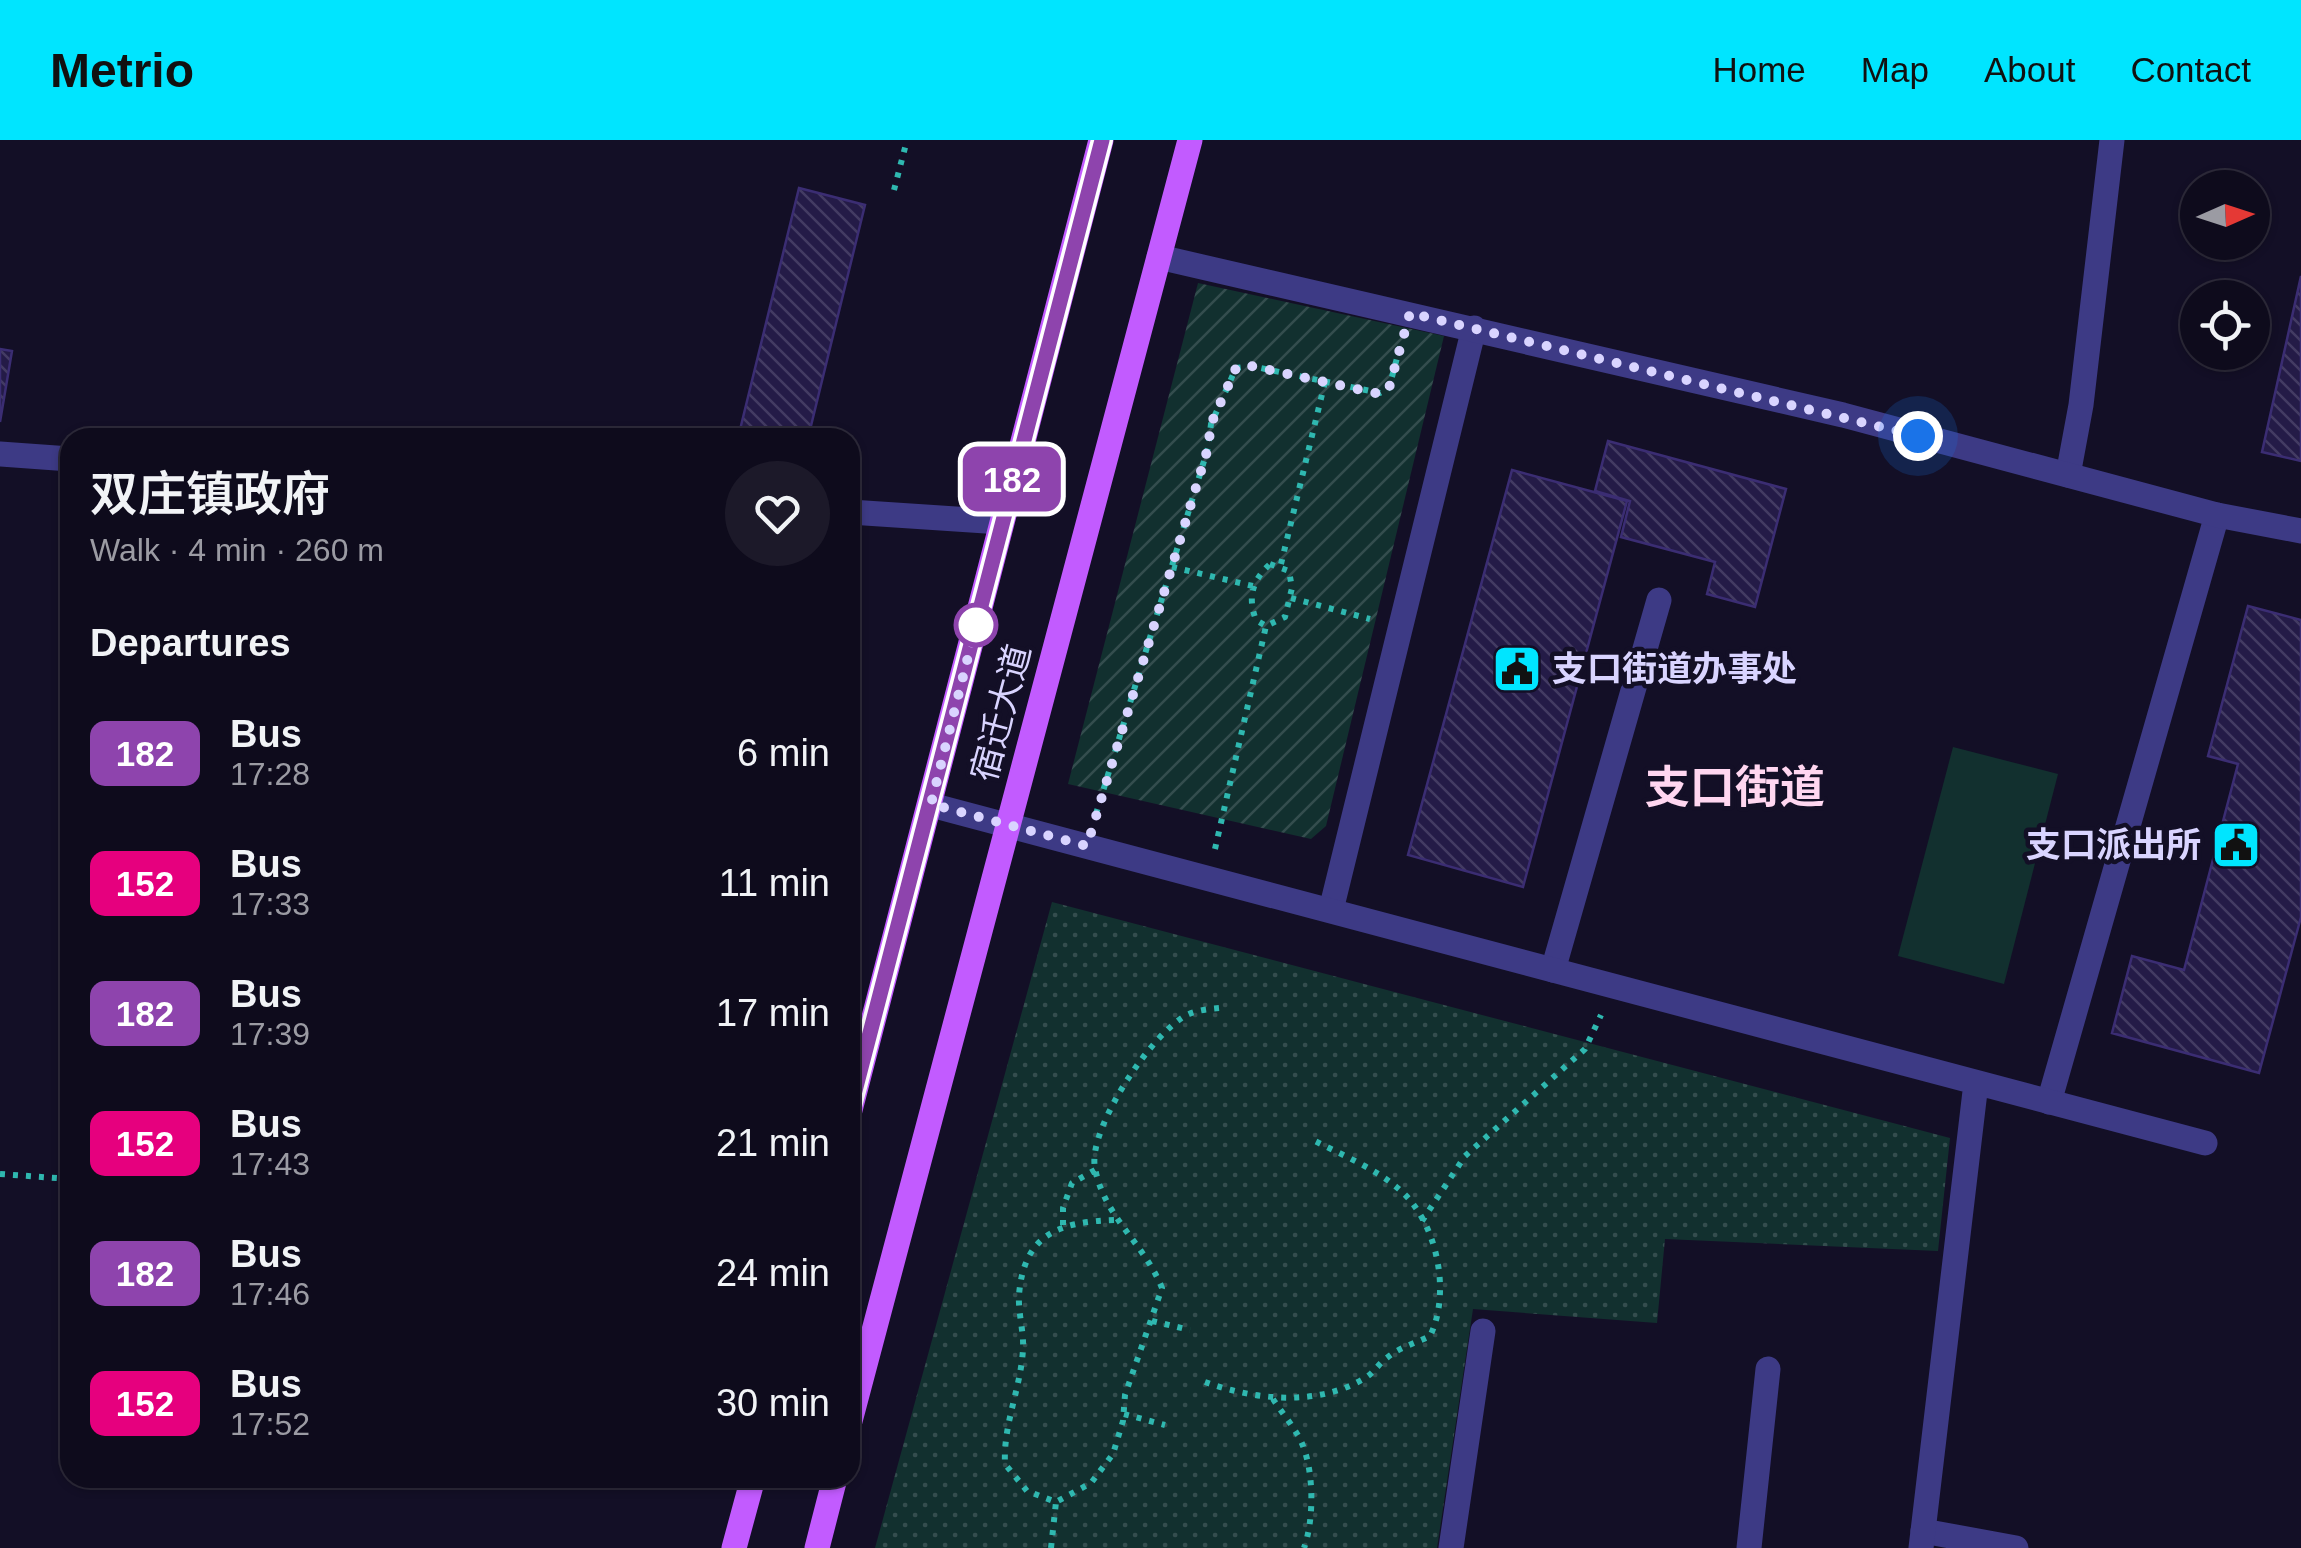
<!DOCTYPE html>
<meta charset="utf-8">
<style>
body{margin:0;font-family:Arial,"Noto Sans SC",sans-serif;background:#1c1929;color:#f1f3f6;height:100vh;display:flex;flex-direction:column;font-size:38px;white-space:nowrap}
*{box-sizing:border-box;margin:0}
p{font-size:32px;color:#9b9ba3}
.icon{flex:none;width:55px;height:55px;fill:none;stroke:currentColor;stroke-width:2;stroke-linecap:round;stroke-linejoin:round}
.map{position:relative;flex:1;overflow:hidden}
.panel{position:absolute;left:60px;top:288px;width:800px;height:1060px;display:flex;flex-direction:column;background:#0e0b1c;border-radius:30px;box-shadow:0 2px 8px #0004,0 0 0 2px #2e2b3b}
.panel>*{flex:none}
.badge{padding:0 20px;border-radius:15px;font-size:35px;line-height:65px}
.needle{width:65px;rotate:87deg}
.tools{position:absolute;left:2180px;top:30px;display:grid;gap:20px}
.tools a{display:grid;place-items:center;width:90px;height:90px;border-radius:50%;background:#0e0b1c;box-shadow:0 2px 8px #0004,0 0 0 2px #2e2b3b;font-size:50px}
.you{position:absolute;width:50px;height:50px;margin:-25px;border:8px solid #fff;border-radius:50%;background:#1a73e8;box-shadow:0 0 0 15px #1a73e833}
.map>.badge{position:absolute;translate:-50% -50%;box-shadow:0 0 0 5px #fff}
h2{padding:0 30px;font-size:38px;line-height:90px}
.round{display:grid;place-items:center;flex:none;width:105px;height:105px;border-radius:52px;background:#1c1929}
.summary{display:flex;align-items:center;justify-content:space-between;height:170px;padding:0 30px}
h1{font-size:48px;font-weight:600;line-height:75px}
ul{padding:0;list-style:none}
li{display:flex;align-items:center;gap:30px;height:130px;padding:0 30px}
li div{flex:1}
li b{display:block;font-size:38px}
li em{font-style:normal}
li .badge{min-width:110px;font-weight:700;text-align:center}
header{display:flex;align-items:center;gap:60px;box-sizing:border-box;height:140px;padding:0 50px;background:#00e5ff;color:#111}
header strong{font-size:48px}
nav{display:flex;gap:55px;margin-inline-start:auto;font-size:35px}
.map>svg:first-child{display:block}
.grass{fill:url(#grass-dots)}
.garden{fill:url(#garden-furrows)}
.pitch{fill:#12302f}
.building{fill:url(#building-back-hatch);stroke:#3b2d73;stroke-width:2.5}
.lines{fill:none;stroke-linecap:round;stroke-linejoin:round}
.path{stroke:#2fb8b0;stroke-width:6;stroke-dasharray:5 8;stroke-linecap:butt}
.service{stroke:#3d3a85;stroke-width:25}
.minor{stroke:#3d3a85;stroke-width:25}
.primary{stroke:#c25bff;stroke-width:25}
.line-casing{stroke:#fff;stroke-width:22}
.line{stroke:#8e44ad;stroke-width:15}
.walk{stroke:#d9d4ff;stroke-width:10;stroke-dasharray:0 18}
.stop-dot{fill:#fff;stroke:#8e44ad;stroke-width:5}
.labels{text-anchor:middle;stroke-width:9;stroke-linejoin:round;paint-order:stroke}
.poi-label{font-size:35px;font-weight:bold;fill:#d9d4ff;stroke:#130f26;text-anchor:start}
.street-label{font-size:35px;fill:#d9d4ff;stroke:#130f26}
.district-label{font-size:45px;font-weight:bold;fill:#ffd6f0;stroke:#130f26}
</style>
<header>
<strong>Metrio</strong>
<nav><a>Home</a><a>Map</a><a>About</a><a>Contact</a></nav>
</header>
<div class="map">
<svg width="2301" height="1408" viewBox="0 0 2301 1408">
<defs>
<pattern id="grass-dots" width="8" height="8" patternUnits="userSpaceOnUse" patternTransform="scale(2.5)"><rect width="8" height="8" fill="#12302f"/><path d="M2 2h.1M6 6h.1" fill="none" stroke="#344d4e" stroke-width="1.8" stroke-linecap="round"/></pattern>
<pattern id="garden-furrows" width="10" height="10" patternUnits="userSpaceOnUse" patternTransform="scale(2.5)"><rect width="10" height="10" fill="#12302f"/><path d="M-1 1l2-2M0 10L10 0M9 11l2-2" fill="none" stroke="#344d4e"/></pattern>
<pattern id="building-back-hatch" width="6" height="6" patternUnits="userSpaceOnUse" patternTransform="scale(2.5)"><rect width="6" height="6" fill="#241b47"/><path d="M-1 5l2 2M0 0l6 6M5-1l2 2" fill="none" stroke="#433b63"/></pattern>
</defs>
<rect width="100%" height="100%" fill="#130f26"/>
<path class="grass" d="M1052,762L1950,998L1938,1111L1665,1099L1657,1183L1473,1169L1437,1408H875Z"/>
<path class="garden" d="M1198,143L1444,196L1326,686L1311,699L1068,644Z"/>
<path class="pitch" d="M1953,607L2058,634L2004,844L1898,816Z"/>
<path class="building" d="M799,48L865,65L808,298H738Z
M2301,136V321L2262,312Z
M0,209L12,211L0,282Z
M1608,301L1786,349L1755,467L1707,454L1715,422L1621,397L1630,361L1595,351Z
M1512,330L1627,361L1523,747L1408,715Z
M2248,466L2301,480V777L2259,933L2112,893L2132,816L2184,830L2238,624L2208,616Z"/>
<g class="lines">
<path class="path" d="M894,50L907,0
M1270,424L1289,431L1292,448L1285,477L1266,486L1256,480C1247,456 1253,440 1270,424Z
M1281,424L1325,242
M1172,427L1253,446
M1291,458L1370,479
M1096,674L1208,308L1211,284L1236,228L1251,226L1380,253L1389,248L1401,203
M1215,709L1266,486
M0,1034L70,1039
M1114,1080C1060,1082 1024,1093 1019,1155C1018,1173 1024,1192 1023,1209C1021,1248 1003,1284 1005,1324L1027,1351L1056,1362L1091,1343L1113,1314L1123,1281L1125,1255L1162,1148C1144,1103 1104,1077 1095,1028C1087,989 1154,889 1189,874C1198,870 1210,869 1220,868
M1422,1081L1465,1016L1585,909L1601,875
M1063,1085V1068L1072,1043L1095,1030
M1152,1181L1190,1190
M1205,1242C1255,1260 1317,1267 1365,1238C1374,1233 1379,1223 1388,1217C1400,1207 1416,1203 1430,1196C1451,1154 1438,1084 1401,1051C1377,1029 1342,1015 1313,1000
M1273,1259C1282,1273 1297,1290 1303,1306C1314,1334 1314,1380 1304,1408
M1124,1274L1165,1285
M1051,1408L1056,1362"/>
<path class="service" d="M2068,335L2081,265L2112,0
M1331,770L1474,188
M1553,830L1659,460
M2049,962L2217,375
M1923,1391L2016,1408
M1451,1408L1483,1191
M1749,1408L1768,1229"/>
<path class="minor" d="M1159,117L1843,275L2217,375L2301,391
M0,314L70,319
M850,372L1001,382
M931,665L2205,1003
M1921,1408L1976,943"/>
<path class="primary" d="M850,970L1101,0
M850,1281L1190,0
M734,1408L753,1338
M817,1408L835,1338"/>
</g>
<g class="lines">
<g class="line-casing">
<path id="line" d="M850,970L1102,0"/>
</g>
<use href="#line" class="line"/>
<path class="walk" d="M976,485L931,664L1087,706L1208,308L1211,284L1236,228L1251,226L1380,254L1389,248L1410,173L1918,296"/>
</g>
<defs>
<g id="civic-square" transform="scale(2.5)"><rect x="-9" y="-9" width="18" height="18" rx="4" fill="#00e5ff" stroke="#130f26"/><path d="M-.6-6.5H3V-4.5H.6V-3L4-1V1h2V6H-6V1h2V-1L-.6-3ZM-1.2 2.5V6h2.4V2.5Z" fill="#111"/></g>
</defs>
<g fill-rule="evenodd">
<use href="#civic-square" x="1517" y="529"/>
<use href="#civic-square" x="2236" y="705"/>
</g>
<circle class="stop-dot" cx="976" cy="485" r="20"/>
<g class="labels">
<g class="poi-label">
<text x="1552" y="541">支口街道办事处</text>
<text x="2201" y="717" text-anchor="end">支口派出所</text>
</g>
<g class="street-label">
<text transform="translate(1001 573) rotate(-75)" y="12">宿迁大道</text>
</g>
<g class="district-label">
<text x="1735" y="663">支口街道</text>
</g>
</g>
</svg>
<div class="tools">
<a><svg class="needle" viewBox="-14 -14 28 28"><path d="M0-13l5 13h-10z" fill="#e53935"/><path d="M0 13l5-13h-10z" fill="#9b9ba3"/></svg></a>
<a><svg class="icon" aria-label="locate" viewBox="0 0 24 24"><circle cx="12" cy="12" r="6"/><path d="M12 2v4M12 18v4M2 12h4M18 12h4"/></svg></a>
</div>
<div class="you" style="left:1918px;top:296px"></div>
<b class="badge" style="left:1012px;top:339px;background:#8e44ad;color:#fff">182</b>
<section class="panel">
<div class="summary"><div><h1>双庄镇政府</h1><p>Walk · 4 min · 260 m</p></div><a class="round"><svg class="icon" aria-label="heart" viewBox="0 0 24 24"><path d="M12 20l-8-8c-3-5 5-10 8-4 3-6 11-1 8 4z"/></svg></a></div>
<h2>Departures</h2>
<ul>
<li><span class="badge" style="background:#8e44ad;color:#fff">182</span><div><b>Bus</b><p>17:28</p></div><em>6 min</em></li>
<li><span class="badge" style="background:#e6007e;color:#fff">152</span><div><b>Bus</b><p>17:33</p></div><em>11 min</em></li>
<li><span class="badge" style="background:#8e44ad;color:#fff">182</span><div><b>Bus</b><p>17:39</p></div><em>17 min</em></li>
<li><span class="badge" style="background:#e6007e;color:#fff">152</span><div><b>Bus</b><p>17:43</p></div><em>21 min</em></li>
<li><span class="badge" style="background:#8e44ad;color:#fff">182</span><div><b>Bus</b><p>17:46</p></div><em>24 min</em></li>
<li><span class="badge" style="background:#e6007e;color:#fff">152</span><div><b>Bus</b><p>17:52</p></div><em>30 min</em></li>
</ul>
</section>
</div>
